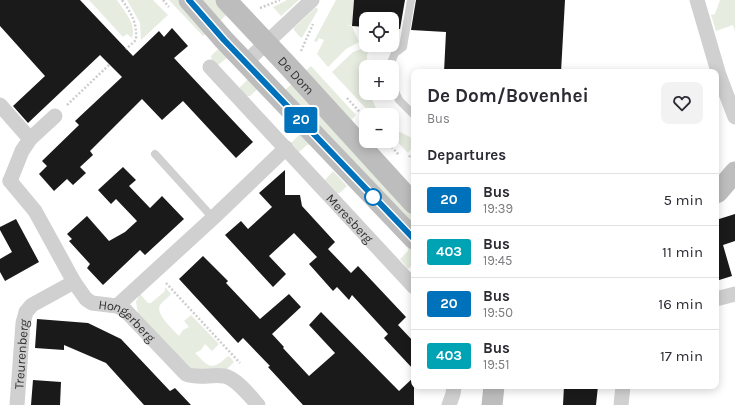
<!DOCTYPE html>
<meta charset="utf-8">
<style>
body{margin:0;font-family:Karla,sans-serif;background:#f2f2f3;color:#2b2b33;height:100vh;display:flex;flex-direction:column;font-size:15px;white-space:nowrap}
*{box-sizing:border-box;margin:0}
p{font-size:13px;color:#7c7c81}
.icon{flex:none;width:22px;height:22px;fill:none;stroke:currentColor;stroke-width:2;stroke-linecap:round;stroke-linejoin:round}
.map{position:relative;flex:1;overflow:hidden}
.details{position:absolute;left:411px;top:69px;width:308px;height:320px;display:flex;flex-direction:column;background:#fff;border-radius:8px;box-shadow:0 2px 10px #0003}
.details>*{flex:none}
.badge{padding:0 8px;border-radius:3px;font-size:14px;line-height:26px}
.buttons{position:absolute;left:359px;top:12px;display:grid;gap:8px}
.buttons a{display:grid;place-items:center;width:40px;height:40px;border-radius:8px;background:#fff;box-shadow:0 2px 10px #0003;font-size:20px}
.map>.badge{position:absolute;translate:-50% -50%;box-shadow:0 0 0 2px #fff}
h2{padding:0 16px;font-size:15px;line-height:36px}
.round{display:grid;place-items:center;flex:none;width:42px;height:42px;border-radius:8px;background:#f2f2f3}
.summary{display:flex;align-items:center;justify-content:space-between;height:68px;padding:0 16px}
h1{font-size:19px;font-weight:700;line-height:30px}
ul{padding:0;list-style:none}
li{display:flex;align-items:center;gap:12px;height:52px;padding:0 16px;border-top:1px solid #e1e1e2}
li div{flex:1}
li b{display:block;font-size:15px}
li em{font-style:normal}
li .badge{min-width:44px;font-weight:700;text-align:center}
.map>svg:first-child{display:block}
.green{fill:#e6ecdf}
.building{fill:#1a1a1a}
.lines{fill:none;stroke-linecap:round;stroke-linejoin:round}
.path{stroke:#cdcdcd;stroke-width:2.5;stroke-dasharray:2 2;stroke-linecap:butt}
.lane{stroke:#d0d0d0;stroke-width:8}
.street{stroke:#d0d0d0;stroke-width:15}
.secondary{stroke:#bdbdbd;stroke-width:21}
.line-casing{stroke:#fff;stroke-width:9}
.line{stroke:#0072bc;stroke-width:6}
.stop-dot{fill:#fff;stroke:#0072bc;stroke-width:2}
.labels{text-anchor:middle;stroke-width:4;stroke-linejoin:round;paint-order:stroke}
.street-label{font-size:13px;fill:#333;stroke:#fff}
</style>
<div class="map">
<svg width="735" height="405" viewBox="0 0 735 405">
<rect width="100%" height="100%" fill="#fff"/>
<path class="green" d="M89,0H117C124,11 137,24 132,38L127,34L123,37Z
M127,0H153L168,15L141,40L140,23Z
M169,0H183L211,30L203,36Z
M201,0H216L228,13L220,21Z
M287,0H299L281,16L273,7Z
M336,0H354L352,25H346L352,26L359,42L346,49L328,67L317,54L324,40L319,38L317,42L314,41Z
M720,0H735V31L733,25L716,31L711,15L715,14Z
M315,8H317L318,10L303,36L301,38L294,30V28Z
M222,45L261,86L250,96H246L239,88L248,79L228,57L218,65L212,61L211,56Z
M371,45H377V50L368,52L367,55L366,93H369L375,106L381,115H372L332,72L353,52Z
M311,66L356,115L348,123L302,74Z
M293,83L414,213V229L285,90Z
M392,126L396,130L414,139V146L408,153L392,136Z
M300,134L311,144L307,145L299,152L291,143Z
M333,171L347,186L340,193H337L325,180Z
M358,190L414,249V263L408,269L400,259L408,251V248L357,194L355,193Z
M165,287L171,294C168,298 163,301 160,305C155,314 173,329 179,336L183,330L189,327L184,321L191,315L219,344L212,351L205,344L201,350L195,353C202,359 208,370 218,364C222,362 225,358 229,356L234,362L226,370H200L188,367L138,313L136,302L140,294L148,303H151L165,291Z"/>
<path class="building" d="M0,0H80L133,56L159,31L164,37L172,28L188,46L174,58L253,142L236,158L183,101L162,120L142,99L90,151L93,155L80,167L86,173L73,185L67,179L54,191L39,174L47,166L42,161L79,125L75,121L122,77L100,55L28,123L13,106L45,76L0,26Z
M354,0H405L400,29H392V19H366V27L352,26Z
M416,0H565L561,72H444L446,32L411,30Z
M123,167L136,180L129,186L150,208L162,196L184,219L145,255L140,250L103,285L87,268L90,264L69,241L72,239L67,234L87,216L109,241L125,232L137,221L116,199L111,204L98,190Z
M285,170V195H300L302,206L335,242L328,249L351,273L358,266L406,317L398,325L414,342V370L384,338L388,334L352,295L349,300L337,287L333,291L309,264L317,257L294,233L269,256L286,274L273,287L225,235L241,221L248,229L272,207L259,193Z
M735,214V241L723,245L732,276L716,281V220Z
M16,219L39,262L5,281L0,272V259L12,252L0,230V227Z
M203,256L228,281L226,283L260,319L289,294L301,307L272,334L284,347L283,348L309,376L335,353L309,325L321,312L399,391L414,377V405H303L268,367L270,366L243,338L238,343L179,279Z
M37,319L88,323L121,339L170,391L175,388L191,405H144L106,363L64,345V350L35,348Z
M33,380L61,382L60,405H31Z
M564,386H598L596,405H563Z"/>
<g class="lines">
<path class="path" d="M122,0C132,14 137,23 136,40L126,49
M163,0L169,7
M260,8L280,0
M301,51L313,24
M347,98L366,119
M67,105L110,64
M386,141L399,155
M409,157L414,151
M166,283L240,363"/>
<path class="lane" d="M389,67L395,53L403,47L411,0
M392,85L399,100L414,115
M155,154L213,218"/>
<g class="street">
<path d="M697,0L719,75L735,117"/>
<path d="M246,62L312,0"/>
<path id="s1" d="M210,67L414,287"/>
<path d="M0,105L30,139L22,151L10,181"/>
<path d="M30,139L55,116"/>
<path id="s2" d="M10,181L35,211L74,282L86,299L92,303L117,306L125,310L186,374C199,379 211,374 224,376C236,378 250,396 258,405"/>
<path d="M716,299L735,294"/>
<path d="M117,306L213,218L286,148"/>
<path id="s3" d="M17,405L23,323L26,312L32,305L74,282"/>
<path d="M449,405L453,394L454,386"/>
<path d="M621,405L623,386"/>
</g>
<g class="secondary">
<path d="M189,0L224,40L414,239"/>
<path id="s4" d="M226,0L290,68L414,204"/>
<path d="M716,193L718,192L735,172"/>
<path d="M492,405L494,386"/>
</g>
</g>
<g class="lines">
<g class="line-casing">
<path id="line" d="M189,0L224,40L414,239"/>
</g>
<use href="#line" class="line"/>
</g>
<circle class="stop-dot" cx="373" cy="197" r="8"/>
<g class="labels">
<g class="street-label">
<text dy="5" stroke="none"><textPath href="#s4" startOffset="103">De Dom</textPath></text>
<text dy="5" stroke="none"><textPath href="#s1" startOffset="206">Meresberg</textPath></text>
<text dy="5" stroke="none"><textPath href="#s2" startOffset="189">Hongerberg</textPath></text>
<text dy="5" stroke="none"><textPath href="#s3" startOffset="51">Treurenberg</textPath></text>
</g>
</g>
</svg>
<div class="buttons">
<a><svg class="icon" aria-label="locate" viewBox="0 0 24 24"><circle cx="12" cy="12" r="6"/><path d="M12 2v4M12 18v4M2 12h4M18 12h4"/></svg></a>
<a>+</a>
<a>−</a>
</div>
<b class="badge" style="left:301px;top:120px;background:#0072bc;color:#fff">20</b>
<section class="details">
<div class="summary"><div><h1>De Dom/Bovenhei</h1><p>Bus</p></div><a class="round"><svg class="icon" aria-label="heart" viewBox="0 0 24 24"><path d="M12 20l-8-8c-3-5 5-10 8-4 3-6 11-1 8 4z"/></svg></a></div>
<h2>Departures</h2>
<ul>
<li><span class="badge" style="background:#0072bc;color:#fff">20</span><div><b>Bus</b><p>19:39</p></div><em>5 min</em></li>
<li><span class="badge" style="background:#00a3b4;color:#fff">403</span><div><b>Bus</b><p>19:45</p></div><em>11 min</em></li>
<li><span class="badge" style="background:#0072bc;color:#fff">20</span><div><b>Bus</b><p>19:50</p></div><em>16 min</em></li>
<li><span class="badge" style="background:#00a3b4;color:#fff">403</span><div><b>Bus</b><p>19:51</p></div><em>17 min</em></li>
</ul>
</section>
</div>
